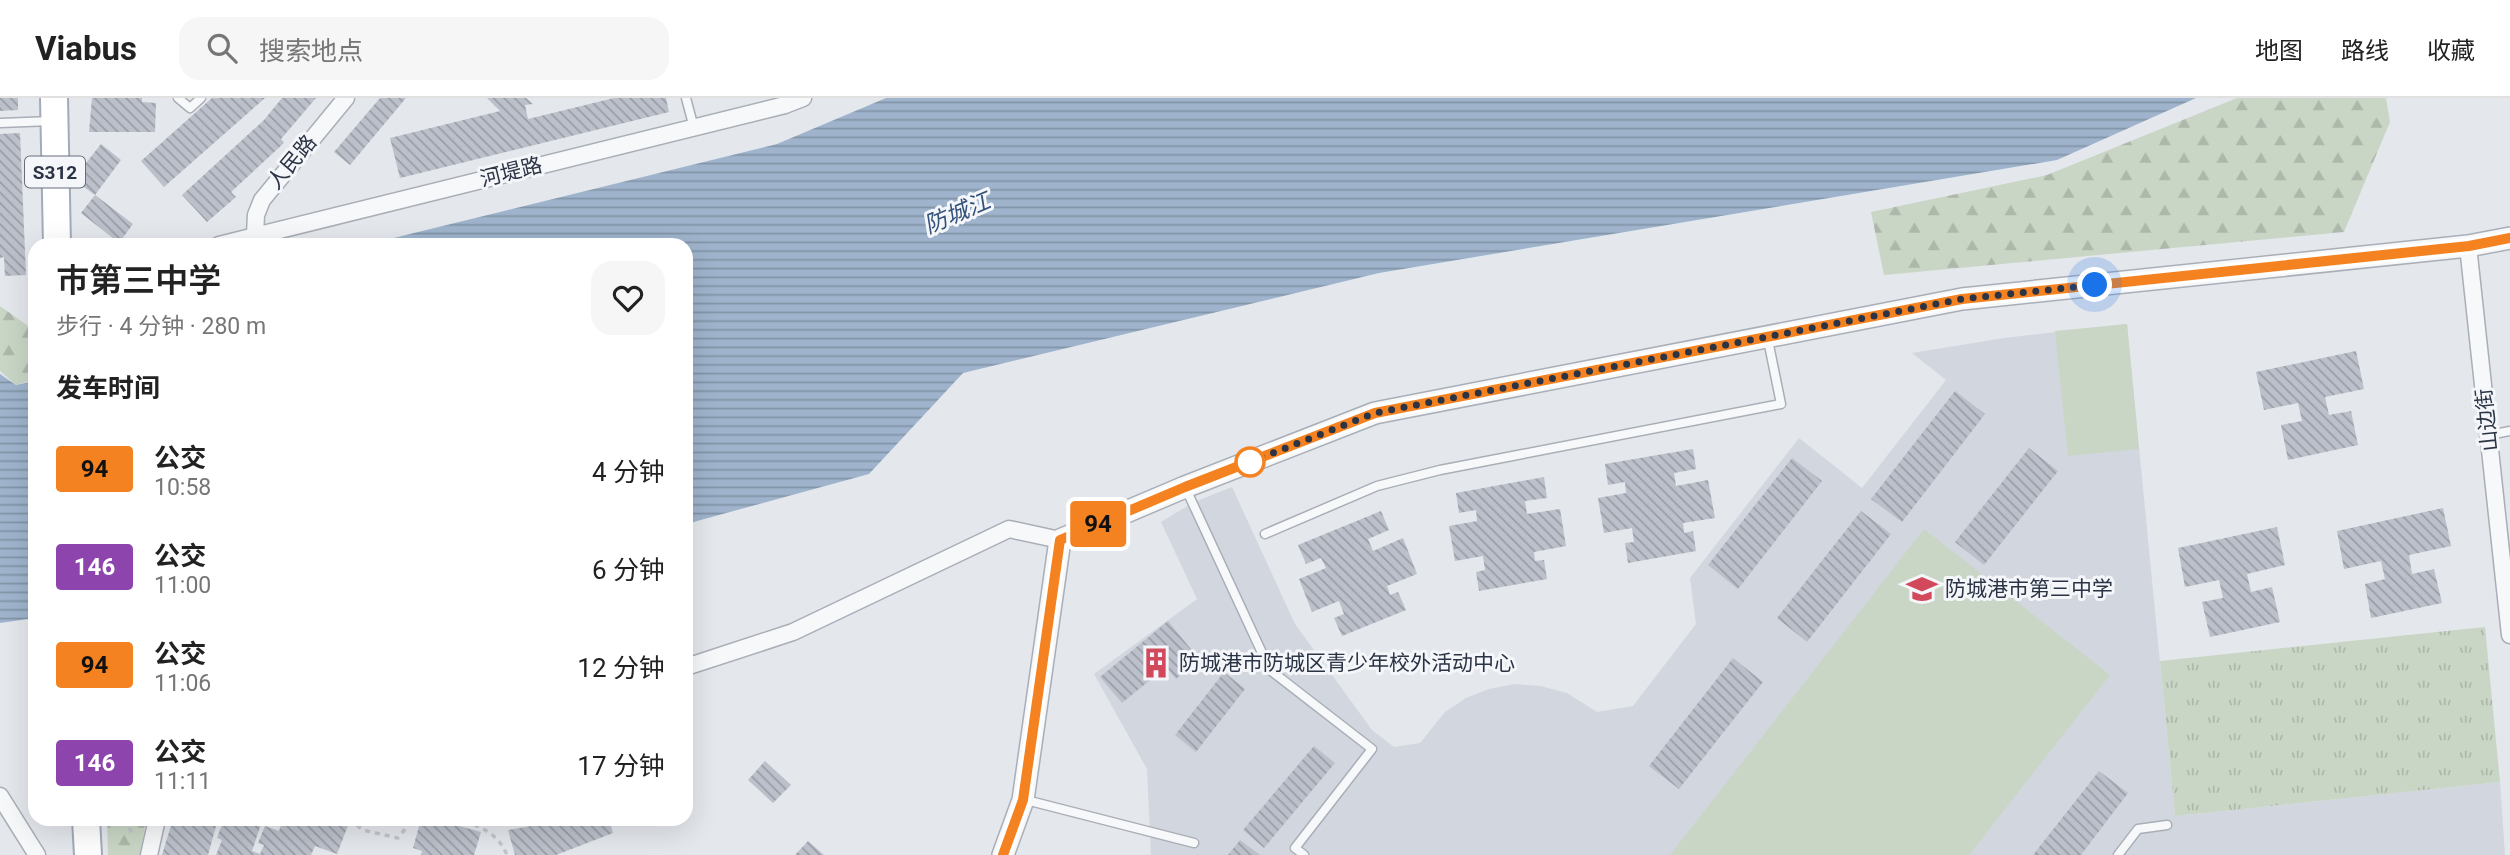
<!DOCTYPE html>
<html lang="zh">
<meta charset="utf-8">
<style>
body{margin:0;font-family:Roboto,"Noto Sans SC",sans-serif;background:#f6f6f6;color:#222;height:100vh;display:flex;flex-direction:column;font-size:26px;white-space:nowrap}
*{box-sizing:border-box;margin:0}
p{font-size:23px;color:#767676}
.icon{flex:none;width:38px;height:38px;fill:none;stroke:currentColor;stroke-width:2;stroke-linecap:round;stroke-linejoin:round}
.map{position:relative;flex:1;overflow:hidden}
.details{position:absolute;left:28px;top:140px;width:665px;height:588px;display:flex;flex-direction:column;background:#fff;border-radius:21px;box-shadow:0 7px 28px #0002}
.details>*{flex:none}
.badge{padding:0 14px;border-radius:5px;font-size:24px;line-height:46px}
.you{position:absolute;width:35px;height:35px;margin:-18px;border:5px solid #fff;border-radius:50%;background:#1a73e8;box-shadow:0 0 0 10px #1a73e833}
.map>.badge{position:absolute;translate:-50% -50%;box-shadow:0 0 0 4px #fff}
h2{padding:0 28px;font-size:26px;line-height:63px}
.round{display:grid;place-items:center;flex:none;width:74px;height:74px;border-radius:21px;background:#f6f6f6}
.overview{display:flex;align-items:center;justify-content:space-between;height:119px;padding:0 28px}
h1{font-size:33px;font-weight:600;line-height:52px}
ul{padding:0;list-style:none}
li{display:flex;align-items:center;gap:21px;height:98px;padding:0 28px}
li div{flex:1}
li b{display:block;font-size:26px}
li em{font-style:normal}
li .badge{min-width:77px;font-weight:700;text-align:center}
header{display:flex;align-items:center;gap:42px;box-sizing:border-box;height:98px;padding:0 35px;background:#fff;border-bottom:2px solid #e0e0e0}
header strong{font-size:33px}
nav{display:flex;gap:38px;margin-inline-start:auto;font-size:24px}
.search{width:490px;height:63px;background:#f6f6f6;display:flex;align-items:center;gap:18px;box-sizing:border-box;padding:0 24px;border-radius:21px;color:#767676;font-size:26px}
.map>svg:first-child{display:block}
.built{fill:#d2d6de}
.grass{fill:url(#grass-tufts)}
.forest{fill:url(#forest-firs)}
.pitch{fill:#c9d6c5}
.water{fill:url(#water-rules)}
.building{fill:url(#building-back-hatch)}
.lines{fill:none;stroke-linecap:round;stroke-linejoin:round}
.service-casing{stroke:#a9aeb7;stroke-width:11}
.minor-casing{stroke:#a9aeb7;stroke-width:19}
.tertiary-casing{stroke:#a9aeb7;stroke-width:24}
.primary-casing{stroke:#a3abb8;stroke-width:30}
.path{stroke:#c2c5cb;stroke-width:3.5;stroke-dasharray:5 5;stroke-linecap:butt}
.service{stroke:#f7f8fa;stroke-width:8}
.minor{stroke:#f7f8fa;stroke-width:16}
.tertiary{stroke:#f7f8fa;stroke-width:21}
.primary{stroke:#fff;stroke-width:26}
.line-casing{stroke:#fff;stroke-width:16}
.line{stroke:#f58220;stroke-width:10}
.walk{stroke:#2b3445;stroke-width:7;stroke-dasharray:0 12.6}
.stop-dot{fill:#fff;stroke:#f58220;stroke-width:3.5}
.labels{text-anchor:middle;stroke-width:6;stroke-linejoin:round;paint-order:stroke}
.shield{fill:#f4f6f9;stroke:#676e7b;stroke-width:2}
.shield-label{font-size:19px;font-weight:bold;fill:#2b3445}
.street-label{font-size:21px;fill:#2b3445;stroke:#f4f6f9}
.poi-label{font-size:21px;fill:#2b3445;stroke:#f4f6f9;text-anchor:start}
.water-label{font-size:23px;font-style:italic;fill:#34527a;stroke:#f4f6f9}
</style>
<header>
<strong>Viabus</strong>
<div class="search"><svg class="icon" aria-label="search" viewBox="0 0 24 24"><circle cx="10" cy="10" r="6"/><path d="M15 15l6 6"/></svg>搜索地点</div>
<nav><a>地图</a><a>路线</a><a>收藏</a></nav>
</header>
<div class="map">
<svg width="2510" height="757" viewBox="0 0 2510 757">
<defs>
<pattern id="grass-tufts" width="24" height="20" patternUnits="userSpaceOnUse" patternTransform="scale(1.75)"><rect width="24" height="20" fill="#c9d6c5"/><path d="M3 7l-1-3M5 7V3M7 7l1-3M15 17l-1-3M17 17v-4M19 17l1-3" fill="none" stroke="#adb8ab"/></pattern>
<pattern id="forest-firs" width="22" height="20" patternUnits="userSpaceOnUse" patternTransform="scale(1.75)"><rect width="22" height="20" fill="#c9d6c5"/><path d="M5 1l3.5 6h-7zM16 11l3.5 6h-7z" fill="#adb8ab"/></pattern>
<pattern id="water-rules" width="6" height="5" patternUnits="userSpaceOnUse" patternTransform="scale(1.75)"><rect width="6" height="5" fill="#9fb4cc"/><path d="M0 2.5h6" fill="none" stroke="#8293a7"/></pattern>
<pattern id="building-back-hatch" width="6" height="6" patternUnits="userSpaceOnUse" patternTransform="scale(1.75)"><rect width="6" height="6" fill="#bbc0ca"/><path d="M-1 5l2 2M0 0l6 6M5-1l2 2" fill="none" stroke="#989da6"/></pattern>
</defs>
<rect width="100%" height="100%" fill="#e4e7ec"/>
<path class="built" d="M2127,226L2175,718L2500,684L2505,757H1151L1147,671L1094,576L1197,501L1161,424L1192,405L1232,389L1295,526L1372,632L1394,649L1420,645L1445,614L1466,600L1489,591L1515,586L1540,588L1567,595L1597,614L1633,608L1696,526L1690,480L1799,340L1862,390L1946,282L1912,255L2004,240Z"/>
<path class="grass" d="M2485,529L2500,684L2175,718L2160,563Z"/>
<path class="forest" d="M2237,0H2386L2390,24L2344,134L1884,177L1871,114L2047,77Z
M0,208L35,233V281L16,287L0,273Z
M107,721H146L140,757H108Z"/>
<path class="pitch" d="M2127,226L2139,351L2068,358L2055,233Z
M1924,431L2110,577L1969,757H1670Z"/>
<path class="water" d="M886,0H2196L2057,62L1379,175L963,275L869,376L686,426V147H365L777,46Z
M0,276L16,287L35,283V520L0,525Z"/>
<path class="building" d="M0,0H18V12L0,13Z
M92,0H142V4L156,5L155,34H89Z
M212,0H265L164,89L141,63Z
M282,0H316L281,41L284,45L231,94L236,99L207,124L182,97L264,22Z
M380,0H406L350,67L334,54Z
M487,0H526L533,6L525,7L528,21L614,0H666L669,14L400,80L390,40L500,13Z
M20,35L26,177L5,178L4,159L0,160V36Z
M101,46L121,62L95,97L84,89L86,65Z
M95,97L133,126L119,145L81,115Z
M2356,253L2364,291L2325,299L2329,317L2351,313L2358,347L2288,362L2281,327L2302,323L2298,305L2264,312L2256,274Z
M1955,293L1985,316L1902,424L1871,401Z
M2029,350L2058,373L1984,467L1955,444Z
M1693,351L1696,371L1674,375L1676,388L1708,382L1715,420L1683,425L1684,435L1693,433L1696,453L1628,465L1625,445L1634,444L1632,430L1604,435L1598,400L1626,395L1625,384L1608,387L1605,366Z
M1792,360L1822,383L1738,491L1708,467Z
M1544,379L1547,400L1525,403L1527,416L1560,411L1566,448L1534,454L1535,463L1544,462L1547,481L1479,493L1476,474L1485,472L1483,458L1455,463L1449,428L1477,423L1476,412L1459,415L1456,395Z
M2443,410L2451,448L2409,457L2412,476L2434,471L2442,505L2371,520L2365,486L2385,481L2381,463L2344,471L2337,433Z
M1381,413L1389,432L1368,441L1373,453L1403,440L1417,476L1387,488L1390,497L1398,494L1406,512L1342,538L1334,520L1344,516L1339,503L1312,514L1299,481L1326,470L1321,460L1306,466L1298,447Z
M1861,413L1891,436L1807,544L1777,520Z
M2277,429L2285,467L2247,476L2251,494L2272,489L2280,524L2210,539L2202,504L2223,500L2219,482L2185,489L2178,450Z
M1168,523L1199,561L1176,581L1166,569L1122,605L1100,579Z
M1733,560L1763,584L1679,691L1649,668Z
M1224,574L1245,591L1196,654L1175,637Z
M1314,648L1335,665L1264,750L1243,732Z
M765,663L791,687L773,705L748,682Z
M2099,673L2128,695L2081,757H2033Z
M173,721H218L208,757H162Z
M224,721H246L261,726L252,753L260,756L264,747L258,745L265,728L279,733L283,721H338L349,725L337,756L315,748L311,757H216L222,742L217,740Z
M421,721H434L481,734L474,757H421L422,753L413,750Z
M571,721H609L613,735L556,757H515L508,732Z
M1240,742L1260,757H1228Z
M808,743L824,757H795Z"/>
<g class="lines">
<g class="service-casing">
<path id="service" d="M178,0L190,10L201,0
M686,0L694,30
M0,25L52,23
M2489,337L2510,333
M1186,391L1270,572L1372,651L1295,750L1304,757
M1265,436L1377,388L1440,372L1781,306L1768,242
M1026,702L1194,745
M2118,757L2138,731L2167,727"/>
</g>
<g class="minor-casing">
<path id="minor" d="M255,136L256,117L262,102L346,0
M219,147L785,7L803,0
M2468,148L2510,537
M686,569L793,534L1009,431L1060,442
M0,698L37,757
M149,757L157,721"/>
</g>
<g class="tertiary-casing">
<path id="tertiary" d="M1003,757L1023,702L1060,442L1185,389L1375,315L1962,201L2468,148L2510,140"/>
</g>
<g class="primary-casing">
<path id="primary" d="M54,0L57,147
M86,721L88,757"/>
</g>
<path class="path" d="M125,721L133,738
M349,721L363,732L398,740L413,721
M455,721C476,726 498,734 507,757"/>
<use href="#service" class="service"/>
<use href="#minor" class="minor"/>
<use href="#tertiary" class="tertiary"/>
<use href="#primary" class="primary"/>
</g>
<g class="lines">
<g class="line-casing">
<path id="line" d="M1003,757L1023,702L1060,442L1185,389L1375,315L1962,201L2469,148L2510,140"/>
</g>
<use href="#line" class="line"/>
<path class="walk" d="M1250,364L1375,315L1962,201L2095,187"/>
</g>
<defs>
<g id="school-bare" transform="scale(2.415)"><path d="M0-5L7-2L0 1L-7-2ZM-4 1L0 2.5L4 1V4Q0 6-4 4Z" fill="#d1495b" stroke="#f4f6f9" stroke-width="2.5" paint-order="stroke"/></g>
<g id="building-bare" transform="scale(2.415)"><path d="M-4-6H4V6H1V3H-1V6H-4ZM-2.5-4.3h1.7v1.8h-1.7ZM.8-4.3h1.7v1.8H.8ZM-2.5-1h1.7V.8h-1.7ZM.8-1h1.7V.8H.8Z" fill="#d1495b" stroke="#f4f6f9" stroke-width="2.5" paint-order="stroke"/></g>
</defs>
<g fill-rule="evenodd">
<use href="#school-bare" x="1922" y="491"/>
<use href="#building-bare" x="1156" y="565"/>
</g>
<circle class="stop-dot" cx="1250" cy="364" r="14"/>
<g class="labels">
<rect class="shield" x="25" y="58.5" width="60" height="31" rx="5"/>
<g class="shield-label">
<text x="55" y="81">S312</text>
</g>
<g class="street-label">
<text transform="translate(292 64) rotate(-50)" y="7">人民路</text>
<text transform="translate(511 74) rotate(-14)" y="7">河堤路</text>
<text transform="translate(2487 322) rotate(-96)" y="7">山边街</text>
</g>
<g class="poi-label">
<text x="1945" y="498">防城港市第三中学</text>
<text x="1179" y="572">防城港市防城区青少年校外活动中心</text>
</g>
<g class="water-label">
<text transform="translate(957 115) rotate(-23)" y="8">防城江</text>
</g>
</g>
</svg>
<div class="you" style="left:2095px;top:187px"></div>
<b class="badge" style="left:1098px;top:426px;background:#f58220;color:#111">94</b>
<section class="details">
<div class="overview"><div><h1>巿第三中学</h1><p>步行 · 4 分钟 · 280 m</p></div><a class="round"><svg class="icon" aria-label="heart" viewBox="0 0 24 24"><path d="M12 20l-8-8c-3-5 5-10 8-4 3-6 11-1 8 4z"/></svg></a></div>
<h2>发车时间</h2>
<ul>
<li><span class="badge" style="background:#f58220;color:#111">94</span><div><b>公交</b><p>10:58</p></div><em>4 分钟</em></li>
<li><span class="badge" style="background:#8e44ad;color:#fff">146</span><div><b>公交</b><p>11:00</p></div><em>6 分钟</em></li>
<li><span class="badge" style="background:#f58220;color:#111">94</span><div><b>公交</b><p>11:06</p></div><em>12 分钟</em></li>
<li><span class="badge" style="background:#8e44ad;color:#fff">146</span><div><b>公交</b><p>11:11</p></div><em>17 分钟</em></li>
</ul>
</section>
</div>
